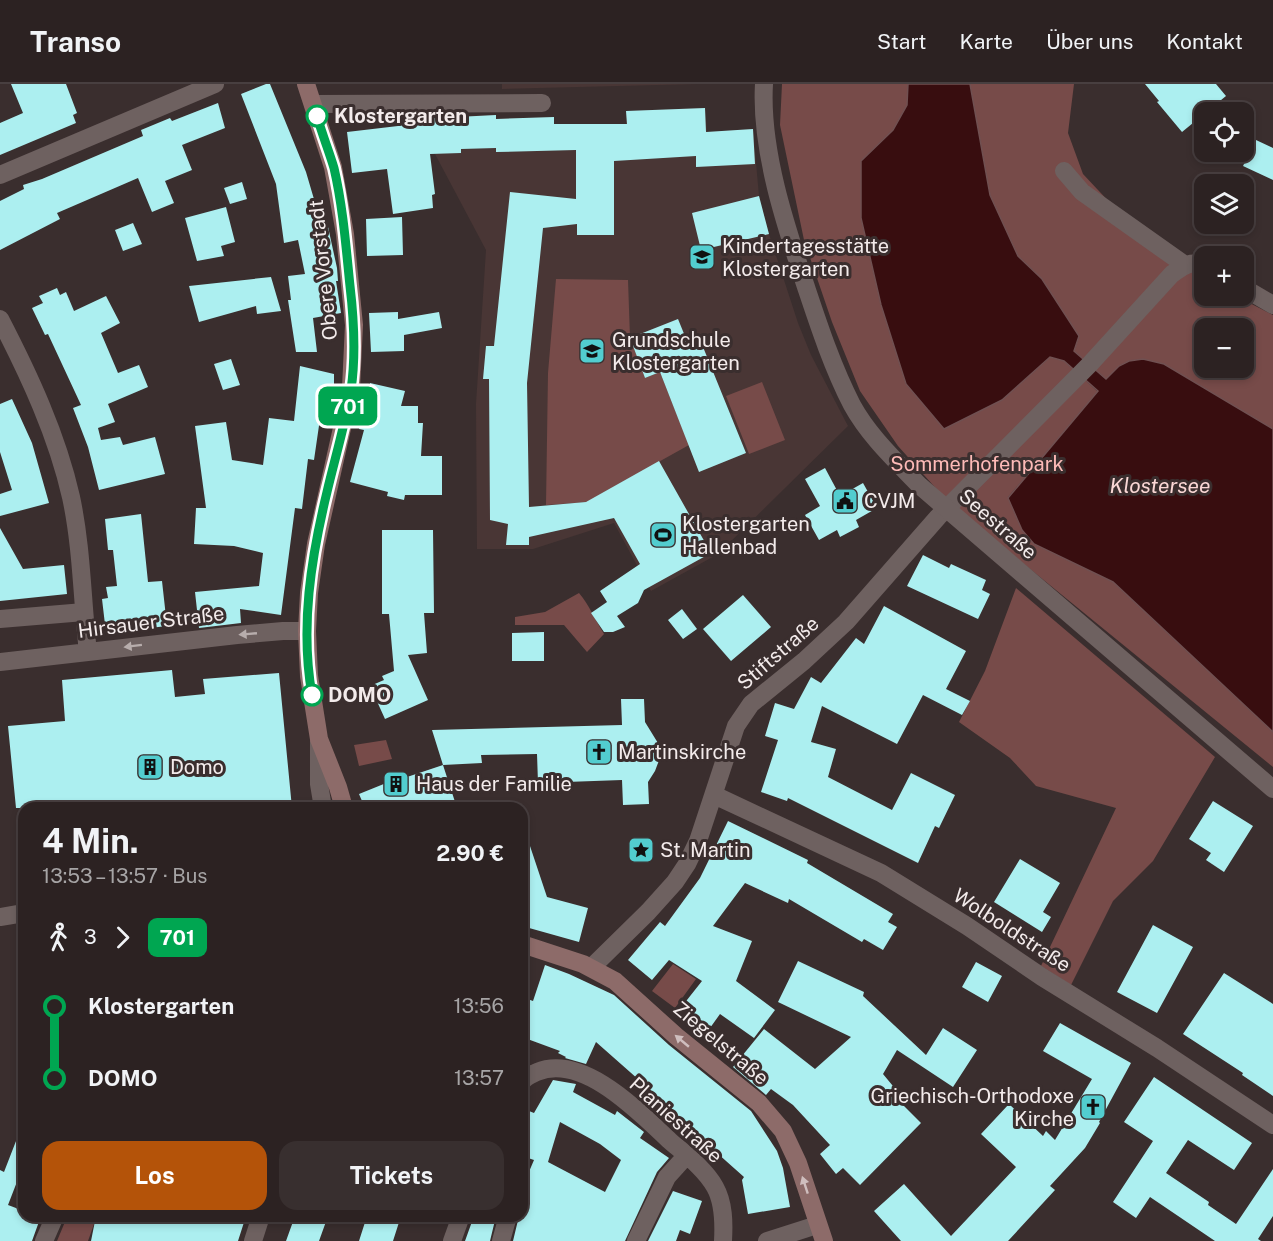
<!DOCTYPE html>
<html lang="de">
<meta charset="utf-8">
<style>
body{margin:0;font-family:"Public Sans",sans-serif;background:#382f2f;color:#f1f3f6;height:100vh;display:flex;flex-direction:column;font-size:22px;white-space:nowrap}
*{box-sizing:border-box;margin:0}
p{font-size:20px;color:#a6a4a5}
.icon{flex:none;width:33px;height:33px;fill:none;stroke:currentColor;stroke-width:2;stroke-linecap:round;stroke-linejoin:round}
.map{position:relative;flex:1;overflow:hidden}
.side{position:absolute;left:18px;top:718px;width:510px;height:420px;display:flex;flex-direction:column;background:#2c2222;border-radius:18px;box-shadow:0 3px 9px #0003,0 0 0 2px #483f40}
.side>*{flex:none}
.badge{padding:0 12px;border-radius:9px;font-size:21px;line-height:39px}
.fabs{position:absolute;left:1194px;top:18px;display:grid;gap:12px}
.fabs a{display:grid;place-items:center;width:60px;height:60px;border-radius:12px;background:#2c2222;box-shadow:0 3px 9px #0003,0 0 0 2px #483f40;font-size:30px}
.map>.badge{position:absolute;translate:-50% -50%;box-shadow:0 0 0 3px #fff}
.legs{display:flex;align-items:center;gap:9px;height:66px;padding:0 24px;font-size:20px}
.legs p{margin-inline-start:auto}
.summary{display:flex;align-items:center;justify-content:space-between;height:102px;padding:0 24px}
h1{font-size:33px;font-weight:700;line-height:45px}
.button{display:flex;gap:12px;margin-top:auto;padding:12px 24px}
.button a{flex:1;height:69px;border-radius:18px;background:#b45309;color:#fff;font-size:24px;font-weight:700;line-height:69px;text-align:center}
.button a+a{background:#382f2f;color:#f1f3f6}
ul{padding:0 24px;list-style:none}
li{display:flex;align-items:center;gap:21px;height:72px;font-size:22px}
li i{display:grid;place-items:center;width:9px;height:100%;margin:0 8px;background:currentColor}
li i::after{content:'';width:15px;height:15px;margin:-8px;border:4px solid;border-radius:50%;background:#2c2222}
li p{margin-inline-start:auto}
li:first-child i{background:linear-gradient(#0000 50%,currentColor 0)}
li:last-child i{background:linear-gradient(currentColor 50%,#0000 0)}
header{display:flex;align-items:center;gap:36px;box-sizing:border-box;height:84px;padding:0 30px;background:#2c2222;border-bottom:2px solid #483f40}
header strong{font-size:28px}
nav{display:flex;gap:33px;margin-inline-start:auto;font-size:21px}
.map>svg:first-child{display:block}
.built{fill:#493635}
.green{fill:#774b49;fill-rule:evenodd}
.water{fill:#380d0f;stroke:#705051;stroke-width:1.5}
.building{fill:#aceff0;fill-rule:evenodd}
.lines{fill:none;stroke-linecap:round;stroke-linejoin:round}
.minor{stroke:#6e6160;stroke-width:18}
.tertiary{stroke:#6e6160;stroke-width:18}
.secondary{stroke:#8d6b69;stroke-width:18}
.oneway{fill:#b7adac}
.oneway2{fill:#cfbebe}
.line-1-casing{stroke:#fff;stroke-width:14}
.line-1{stroke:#00a651;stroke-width:9}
.stop-1-dot{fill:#fff;stroke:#00a651;stroke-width:3}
.labels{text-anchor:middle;stroke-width:6;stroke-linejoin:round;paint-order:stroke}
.stop-label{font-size:20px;font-weight:bold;fill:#f3ebeb;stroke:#3a2e2e;text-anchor:start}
.poi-label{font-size:20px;fill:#f3ebeb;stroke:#3a2e2e;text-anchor:start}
.street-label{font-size:20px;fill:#f3ebeb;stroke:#3a2e2e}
.park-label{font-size:20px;fill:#fdbab7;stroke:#3a2e2e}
.water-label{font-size:21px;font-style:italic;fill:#fad7d5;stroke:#3a2e2e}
</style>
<header>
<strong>Transo</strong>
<nav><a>Start</a><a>Karte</a><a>Über uns</a><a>Kontakt</a></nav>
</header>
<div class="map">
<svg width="1273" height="1157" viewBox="0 0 1273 1157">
<rect width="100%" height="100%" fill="#3a2e2e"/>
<path class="built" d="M502,0H698L502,5Z
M705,24L707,48L753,45L759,112L769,150L798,239L811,271L848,342L718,470L651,507L614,439L533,465H477L476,320L486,166L435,70L434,33L496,31V35L554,33V40H626V27Z"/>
<path class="green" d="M782,0H908L907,21L893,47L861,77V134L881,221L906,300L1002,316L1050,273L1064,277L1098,308L1008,413L1078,480L1113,498L1273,648V683L949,419L898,362L860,307L832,238L804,156L780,41Z
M970,0H1074L1068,49L1083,90L1158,170L1204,195V212H1236L1273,231V345L1119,282L1106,296L1074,267L1042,195L1018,172L990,111ZM1204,244H1244V284H1204Z
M556,195L628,196L630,254L645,294L660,288L689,361L601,410L605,417L546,421L548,289Z
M762,298L785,356L749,370L726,312Z
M1016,504L1215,673L1153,777L1113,817L1071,901L1041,882L1116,724L1036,702L1010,674L959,638L985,587Z
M579,509C589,521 595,535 604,550L587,568L564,541H515V533L545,528Z
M386,656L392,675L359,682L354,661Z
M673,880L696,895L675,924L652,907Z
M67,1133H76L94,1140L88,1157H57Z"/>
<path class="water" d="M908,0H970L990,111L1018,172L1042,195L1079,252L1074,267L1106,295L1119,282L1129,277L1143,275L1164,280L1273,345V648L1113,498L1034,460L1022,446L1008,414L1098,307L1064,277L1050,273L1002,316L944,345L906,300L881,221L861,134V77L893,46L907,21Z"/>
<path class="building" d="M11,0H66L77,29L73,31L76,39L0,71V39L23,29Z
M266,0H270L306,88L316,122L323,120L337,184L338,197H336L341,229L313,234L317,268H296L288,216H291L288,192L305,190L298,156L284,159L276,100L241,10Z
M1145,0H1216L1226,12L1182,48L1157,18L1159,17Z
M218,19L225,44L182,61L192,86L165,97L174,119L152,128L138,94L57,129L60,135L0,166V117L24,105L23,101L42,95L143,52L141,46L170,34L172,37Z
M705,24L706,48L753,45L755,80L696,83V72L614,77V151H577V140L543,144L527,299L529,423L586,418L659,377L711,469L644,506L638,519L617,532L625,543L613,548H604L591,529L607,518L600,507L640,480L614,434L529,453V461H506L508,440L490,436L489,295H483L486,262H494L510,108L576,115V66L496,68V64L461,65V69L430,70L435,110L432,111L433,124L393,130L387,85L352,89L347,48L398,42V36L496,31V35L554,33V40H627L626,27Z
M1256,56L1273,64V96L1243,82Z
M242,98L247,115L230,120L224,104Z
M759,112L769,150L701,166L692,129Z
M226,123L235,158L221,162L224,172L197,177L185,134Z
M402,133L403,171L367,172L366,135Z
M133,139L142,160L123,167L115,146Z
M271,193L281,227L257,230L256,222L199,238L189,202Z
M57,204L60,211L66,208L74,227L106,212L120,239L101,249L118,289L139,281L148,303L108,320L115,338L98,344L101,356L120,353L123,361L155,353L165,390L99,406L88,363L73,324L81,321L48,250L45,251L32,224L43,219L39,212Z
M398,228V235L439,228L442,244L404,251V267L371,268L369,229Z
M678,235L689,262L701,258L746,369L699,388L660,288L645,294L630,254Z
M231,275L240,301L223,306L214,280Z
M300,282L334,290V302L332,321H322L314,376L308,375L302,425L295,424L281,531L240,525L241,539L199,544L195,508L259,502L263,469L234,462L194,460L196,424H206L195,342L226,338L232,376L263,381L269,334L294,337Z
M370,299L405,307L401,322H418V339H423L421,372H442V411H405L404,416L387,412L388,408L350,398L364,346L359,345Z
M12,315L32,359L49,419L0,432V410L12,406L0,368V320Z
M825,384L840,412L863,399L877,424L856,436L859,443L840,453L837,446L819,456L805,431L820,422L805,395Z
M141,430L148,498L162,497L167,542L106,549L102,515L108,514L106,503L117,502L113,466H108L105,435Z
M0,444L23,485L64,481L67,510L0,517Z
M382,446H433L434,529H424L427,569L408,571L428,616L385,635L370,602L384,596L382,592L394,587L389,530H382Z
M923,471L949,484L951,480L986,496L982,506L990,510L978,535L907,502Z
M743,511L771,543L731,577L703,545Z
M884,522L966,567L946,605L970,617L962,631L923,611L897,660L822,622L811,658L836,665L828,693L892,726L911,689L955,711L939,744L935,742L918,779L788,714L787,717L761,708L778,656L765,652L775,619L794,625L811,593L821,599L856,554L864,560Z
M682,525L697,545L683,555L668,536Z
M544,548V577H512V549Z
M172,586L175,613L205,610L203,595L279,589L292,724H16L8,642L65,637L62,596Z
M621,615H644L645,638L661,664V671L655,687L648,698L649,720L623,721L622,696L538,699L537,670L481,671L482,679L443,681L432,646L622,641Z
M443,681L457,724H438L436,717L418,724H365L359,710L406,691L407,693Z
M1213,717L1253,742L1224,788L1206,776L1211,769L1189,755Z
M728,737L808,776L807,779L893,830L888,838L897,843L883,866L864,855L862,858L789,815L788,819L745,799L713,842L752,857L736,897L775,926L754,954L720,930L710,944L683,921L702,897L669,876L652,896L628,876L660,838L665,842L700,794Z
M525,747L547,813L588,824L579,858L522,842V748Z
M1020,775L1060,799L1043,828L1051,833L1042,848L994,818Z
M1153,841L1193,863L1157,929L1117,908Z
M798,877L864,908L863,912L926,971L943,944L977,966L953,1003L897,966L883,990L907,1019L904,1022L921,1039L860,1101L843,1084L836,1090L820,1070L830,1061L793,1021L771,1005L766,1011L733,983L764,945L815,985L851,953L778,918Z
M976,878L1002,892L988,918L962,903Z
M545,881L569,890L614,911L669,961L751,1027L777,1067L783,1084L790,1123L748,1130L742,1096L744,1093L671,1028L673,1026L596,958L586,980L565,974L566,973L558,969L560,967L522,953V913L533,917Z
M1224,889L1273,920V1012L1242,991L1243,989L1183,950Z
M1060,939L1131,979L1099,1038L1100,1039L1085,1064L1050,1102L1055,1106L1008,1157H901L874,1127L904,1100L951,1152L1016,1083L981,1050L1009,1020L1043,1052L1046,1047L1055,1056L1092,995L1043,967Z
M1154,993L1252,1059L1234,1086L1188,1056L1166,1089L1209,1118L1208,1121L1236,1140L1273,1085V1132L1258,1155L1261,1157H1215L1150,1113L1136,1134L1113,1118L1153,1057L1124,1038Z
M553,996L576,1000L573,1008L615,1031L617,1027L644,1048L640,1054L669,1074L657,1088L625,1157H513L519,1132H522V1104L534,1076L522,1072V1049L529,1027L534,1029ZM560,1038L600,1060L621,1076L605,1108L548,1078Z
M23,1039L24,1091L20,1090L8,1121L24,1127V1132H41L32,1157H0V1086L4,1088Z
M673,1107L702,1117L690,1150L680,1146L676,1157H648Z
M96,1132H246L238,1157H91Z
M295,1132H328L319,1157H286Z
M367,1132H401L393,1157H359Z
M474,1132H496L490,1157H465Z"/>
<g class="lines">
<path class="minor" d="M313,20L542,19
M1064,87L1082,108L1185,181
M0,91L215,0
M1244,204L1273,221
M0,235C29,291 57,351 71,413C82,464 82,516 88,568
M0,535L84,528
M0,578L237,551L283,547H307
M319,657V700L323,724
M714,711L881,789L967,842L1042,893L1157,964L1273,1041
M0,833L24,829
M592,883L648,828L675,798L687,780L698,757L736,642L751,620L804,577L846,538L938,433L1090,280L1172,190C1185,181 1189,177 1204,181
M522,998C526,992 531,991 537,988C583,969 639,1028 670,1057C685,1070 705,1085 715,1103C724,1119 724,1139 723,1157
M44,1157L55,1132
M253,1157L261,1132
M452,1157L461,1132
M501,1157L508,1132
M636,1157L667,1093L686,1072
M767,1157L817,1141"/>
<path class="tertiary" d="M764,0C760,66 786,143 807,206C820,245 833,284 852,321C869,352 895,376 919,401L1273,705"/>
<path class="secondary" d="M306,0L333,83L345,150L354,241L351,304L316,460L309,509L307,547L309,592L319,655L338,703L344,724
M522,860L583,880L615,897L676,952L759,1019L783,1047L798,1079L824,1157"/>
</g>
<defs><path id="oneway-solid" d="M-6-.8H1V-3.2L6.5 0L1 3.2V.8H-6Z" transform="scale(1.5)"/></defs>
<g class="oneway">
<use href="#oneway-solid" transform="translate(248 550) rotate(175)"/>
<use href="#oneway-solid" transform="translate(133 562) rotate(173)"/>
</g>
<g class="oneway2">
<use href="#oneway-solid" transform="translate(682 957) rotate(-140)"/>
<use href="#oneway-solid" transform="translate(805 1101) rotate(-108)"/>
</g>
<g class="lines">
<g class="line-1-casing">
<path id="line-1" d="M312,611C300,543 311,474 327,408C335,374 345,341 351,306C356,272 354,236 350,202C346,163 343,123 334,84C329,67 322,50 317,32"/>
</g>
<use href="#line-1" class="line-1"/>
</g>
<defs>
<g id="school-square" transform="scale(1.35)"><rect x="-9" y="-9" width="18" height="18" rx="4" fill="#52cdcf" stroke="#3a2e2e"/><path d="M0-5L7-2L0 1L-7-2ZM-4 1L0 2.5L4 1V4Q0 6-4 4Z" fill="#111"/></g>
<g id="civic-square" transform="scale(1.35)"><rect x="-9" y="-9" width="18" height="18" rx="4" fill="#52cdcf" stroke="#3a2e2e"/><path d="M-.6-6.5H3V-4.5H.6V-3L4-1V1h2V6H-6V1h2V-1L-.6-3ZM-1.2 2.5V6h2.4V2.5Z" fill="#111"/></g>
<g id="stadium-square" transform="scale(1.35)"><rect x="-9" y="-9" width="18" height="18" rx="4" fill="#52cdcf" stroke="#3a2e2e"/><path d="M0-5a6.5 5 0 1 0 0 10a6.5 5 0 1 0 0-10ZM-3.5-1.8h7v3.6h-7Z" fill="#111"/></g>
<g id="church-square" transform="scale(1.35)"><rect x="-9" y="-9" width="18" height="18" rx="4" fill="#52cdcf" stroke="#3a2e2e"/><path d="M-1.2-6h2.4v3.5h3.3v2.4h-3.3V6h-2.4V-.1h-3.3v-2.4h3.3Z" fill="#111"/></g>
<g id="building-square" transform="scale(1.35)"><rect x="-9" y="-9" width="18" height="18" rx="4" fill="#52cdcf" stroke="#3a2e2e"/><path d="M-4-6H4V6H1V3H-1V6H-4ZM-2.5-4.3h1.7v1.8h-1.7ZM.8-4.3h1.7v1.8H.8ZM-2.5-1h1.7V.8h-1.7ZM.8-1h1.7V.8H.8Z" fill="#111"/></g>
<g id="sight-square" transform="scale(1.35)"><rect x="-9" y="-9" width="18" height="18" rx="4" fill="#52cdcf" stroke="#3a2e2e"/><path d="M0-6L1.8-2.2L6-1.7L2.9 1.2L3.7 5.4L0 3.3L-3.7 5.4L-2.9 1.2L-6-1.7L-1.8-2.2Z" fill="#111"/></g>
</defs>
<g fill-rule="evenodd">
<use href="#school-square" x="702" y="173"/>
<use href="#school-square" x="592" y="267"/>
<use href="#civic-square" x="845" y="417"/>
<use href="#stadium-square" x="663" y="451"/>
<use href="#church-square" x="599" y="668"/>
<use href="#building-square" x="150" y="683"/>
<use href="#building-square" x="396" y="700"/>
<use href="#sight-square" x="641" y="766"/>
<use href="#church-square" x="1093" y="1023"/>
</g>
<g class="stop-1-dot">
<circle cx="317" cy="32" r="10"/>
<circle cx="312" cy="611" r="10"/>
</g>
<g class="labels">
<g class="stop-label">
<text x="334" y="39">Klostergarten</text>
<text x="328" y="618">DOMO</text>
</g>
<g class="poi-label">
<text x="722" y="169">Kindertagesstätte<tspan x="722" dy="23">Klostergarten</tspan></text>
<text x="612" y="263">Grundschule<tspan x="612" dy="23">Klostergarten</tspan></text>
<text x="864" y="424">CVJM</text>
<text x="682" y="447">Klostergarten<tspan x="682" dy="23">Hallenbad</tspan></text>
<text x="618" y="675">Martinskirche</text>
<text x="170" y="690">Domo</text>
<text x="416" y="707">Haus der Familie</text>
<text x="660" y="773">St. Martin</text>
<text x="1074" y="1019" text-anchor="end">Griechisch-Orthodoxe<tspan x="1074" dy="23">Kirche</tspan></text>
</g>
<g class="street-label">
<text transform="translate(323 186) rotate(-96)" y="7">Obere Vorstadt</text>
<text transform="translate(998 440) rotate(41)" y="7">Seestraße</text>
<text transform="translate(151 538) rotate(-7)" y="7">Hirsauer Straße</text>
<text transform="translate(778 569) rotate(-41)" y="7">Stiftstraße</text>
<text transform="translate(1012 846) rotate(33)" y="7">Wolboldstraße</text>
<text transform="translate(721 959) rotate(40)" y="7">Ziegelstraße</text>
<text transform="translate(676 1036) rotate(42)" y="7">Planiestraße</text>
</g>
<g class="park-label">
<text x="977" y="387">Sommerhofenpark</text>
</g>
<g class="water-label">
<text x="1160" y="409">Klostersee</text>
</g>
</g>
</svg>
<div class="fabs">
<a><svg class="icon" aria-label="locate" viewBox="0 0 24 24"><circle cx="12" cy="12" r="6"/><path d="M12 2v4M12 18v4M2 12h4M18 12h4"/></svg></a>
<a><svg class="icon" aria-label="layers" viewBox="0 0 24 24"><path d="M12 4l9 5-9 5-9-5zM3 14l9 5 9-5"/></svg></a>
<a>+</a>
<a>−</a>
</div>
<b class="badge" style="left:348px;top:322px;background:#00a651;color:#fff">701</b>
<section class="side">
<div class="summary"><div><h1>4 Min.</h1><p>13:53 – 13:57 · Bus</p></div><b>2.90 €</b></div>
<div class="legs"><svg class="icon" aria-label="walk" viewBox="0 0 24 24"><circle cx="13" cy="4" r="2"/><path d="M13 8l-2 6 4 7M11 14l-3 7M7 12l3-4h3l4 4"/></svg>3<svg class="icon" aria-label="forward" viewBox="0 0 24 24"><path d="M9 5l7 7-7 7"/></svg><b class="badge" style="background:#00a651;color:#fff">701</b></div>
<ul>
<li><i style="color:#00a651"></i><b>Klostergarten</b><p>13:56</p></li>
<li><i style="color:#00a651"></i><b>DOMO</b><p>13:57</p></li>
</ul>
<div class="button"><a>Los</a><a>Tickets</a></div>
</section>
</div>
